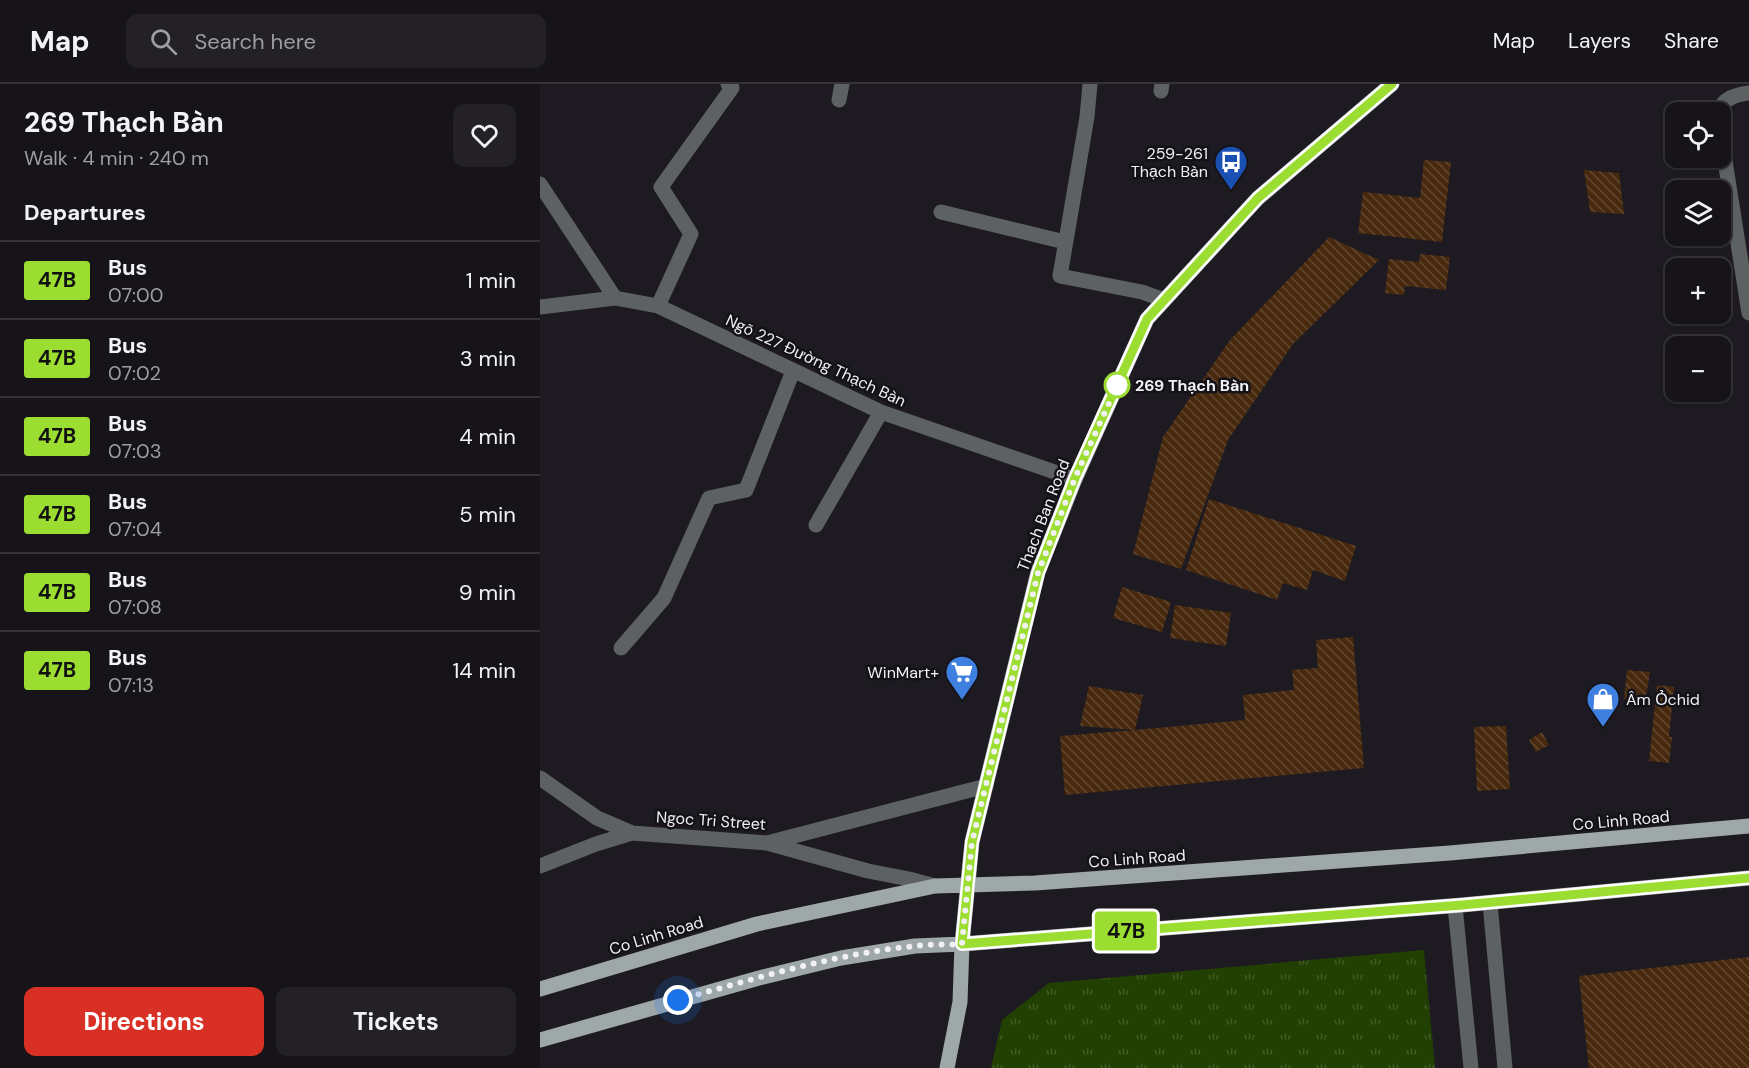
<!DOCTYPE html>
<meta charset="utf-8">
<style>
body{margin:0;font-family:"DM Sans",sans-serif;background:#232126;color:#f1f3f6;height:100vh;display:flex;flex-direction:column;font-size:22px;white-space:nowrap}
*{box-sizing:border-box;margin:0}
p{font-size:20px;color:#9e9ea2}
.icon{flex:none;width:33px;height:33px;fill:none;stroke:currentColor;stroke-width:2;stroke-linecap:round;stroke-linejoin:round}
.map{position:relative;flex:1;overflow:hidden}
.sheet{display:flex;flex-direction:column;background:#161419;width:540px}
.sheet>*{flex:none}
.badge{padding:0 12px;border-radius:4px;font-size:21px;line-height:39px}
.controls{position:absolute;left:1125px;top:18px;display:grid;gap:12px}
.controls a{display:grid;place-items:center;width:66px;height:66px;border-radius:12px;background:#161419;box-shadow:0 2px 4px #0004,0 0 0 2px #353338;font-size:30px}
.you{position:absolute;width:30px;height:30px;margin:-15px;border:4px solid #fff;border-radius:50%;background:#1a73e8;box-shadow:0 0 0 9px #1a73e833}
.map>.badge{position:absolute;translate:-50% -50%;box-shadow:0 0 0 3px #fff}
h2{padding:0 24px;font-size:22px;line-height:54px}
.round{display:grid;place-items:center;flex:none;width:63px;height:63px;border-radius:12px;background:#232126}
.overview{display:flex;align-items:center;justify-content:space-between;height:102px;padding:0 24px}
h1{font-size:28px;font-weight:700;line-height:45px}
.action{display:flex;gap:12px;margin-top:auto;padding:12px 24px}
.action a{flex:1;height:69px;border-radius:12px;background:#d93025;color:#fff;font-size:24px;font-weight:700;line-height:69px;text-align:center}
.action a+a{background:#232126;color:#f1f3f6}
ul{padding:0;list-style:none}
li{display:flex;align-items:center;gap:18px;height:78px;padding:0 24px;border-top:2px solid #353338}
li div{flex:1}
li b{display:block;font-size:22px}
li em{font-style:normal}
li .badge{min-width:66px;font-weight:700;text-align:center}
header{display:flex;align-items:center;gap:36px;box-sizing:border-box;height:84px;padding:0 30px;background:#161419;border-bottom:2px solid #353338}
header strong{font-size:28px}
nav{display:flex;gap:33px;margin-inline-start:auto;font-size:21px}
.search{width:420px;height:54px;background:#232126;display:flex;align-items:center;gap:15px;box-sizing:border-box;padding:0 21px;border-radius:12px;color:#9e9ea2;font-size:22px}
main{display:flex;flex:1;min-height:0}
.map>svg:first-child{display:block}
.grass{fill:url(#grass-tufts)}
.building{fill:url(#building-back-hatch)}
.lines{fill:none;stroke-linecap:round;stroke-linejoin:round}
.minor{stroke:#5d6162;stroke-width:15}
.major{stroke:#9fa8a9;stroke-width:15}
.line-casing{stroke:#fff;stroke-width:14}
.line{stroke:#9cdd31;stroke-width:9}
.walk{stroke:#f1f0f4;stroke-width:6;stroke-dasharray:0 10.8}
.stop-dot{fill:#fff;stroke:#9cdd31;stroke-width:3}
.labels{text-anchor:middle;stroke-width:5;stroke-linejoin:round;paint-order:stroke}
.poi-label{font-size:16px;fill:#f1f0f4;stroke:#141218;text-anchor:end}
.street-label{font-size:16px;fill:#f1f0f4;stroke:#141218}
.stop-label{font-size:16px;font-weight:bold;fill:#f1f0f4;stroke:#141218;text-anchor:start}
</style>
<header>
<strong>Map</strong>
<div class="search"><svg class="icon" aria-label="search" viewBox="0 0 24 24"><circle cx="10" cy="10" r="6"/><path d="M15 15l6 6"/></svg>Search here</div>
<nav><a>Map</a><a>Layers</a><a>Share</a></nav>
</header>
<main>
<section class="sheet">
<div class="overview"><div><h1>269 Thạch Bàn</h1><p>Walk · 4 min · 240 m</p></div><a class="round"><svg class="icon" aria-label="heart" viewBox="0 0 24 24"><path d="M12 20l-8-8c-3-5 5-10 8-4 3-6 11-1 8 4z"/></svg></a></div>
<h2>Departures</h2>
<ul>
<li><span class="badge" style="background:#9cdd31;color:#111">47B</span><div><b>Bus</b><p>07:00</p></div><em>1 min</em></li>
<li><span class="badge" style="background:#9cdd31;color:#111">47B</span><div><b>Bus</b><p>07:02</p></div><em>3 min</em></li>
<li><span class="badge" style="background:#9cdd31;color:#111">47B</span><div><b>Bus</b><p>07:03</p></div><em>4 min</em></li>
<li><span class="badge" style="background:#9cdd31;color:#111">47B</span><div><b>Bus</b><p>07:04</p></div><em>5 min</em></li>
<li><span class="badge" style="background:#9cdd31;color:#111">47B</span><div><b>Bus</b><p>07:08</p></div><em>9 min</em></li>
<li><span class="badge" style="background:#9cdd31;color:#111">47B</span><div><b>Bus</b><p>07:13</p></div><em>14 min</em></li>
</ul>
<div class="action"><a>Directions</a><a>Tickets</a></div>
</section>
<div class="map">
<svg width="1209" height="984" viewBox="0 0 1209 984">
<defs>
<pattern id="grass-tufts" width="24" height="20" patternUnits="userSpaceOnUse" patternTransform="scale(1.5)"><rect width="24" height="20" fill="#224001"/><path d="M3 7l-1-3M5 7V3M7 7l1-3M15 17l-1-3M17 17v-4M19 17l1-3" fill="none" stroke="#435c27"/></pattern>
<pattern id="building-back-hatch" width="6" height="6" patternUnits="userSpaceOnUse" patternTransform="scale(1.5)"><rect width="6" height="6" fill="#48290d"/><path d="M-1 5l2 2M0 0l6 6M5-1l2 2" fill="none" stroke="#634831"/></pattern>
</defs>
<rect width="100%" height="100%" fill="#1d1b21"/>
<path class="grass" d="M884,866L895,984H451L462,936L509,899Z"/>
<path class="building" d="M884,76L911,78L902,158L818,149L823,108L880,114Z
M1044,86L1079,89L1084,130L1050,128Z
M789,153L839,176L753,260L688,356L641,485L593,470L623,353L690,256Z
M880,170L910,173L906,206L865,202L864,211L845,209L849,175L879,178Z
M669,415L816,462L805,497L773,486L767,506L743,499L737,516L646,486Z
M582,503L631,518L622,548L573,534Z
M635,521L691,529L686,562L630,554Z
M813,553L824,684L525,711L520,652L595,646L540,642L549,602L603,611L595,646L705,636L703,611L754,606L752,586L778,584L776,556Z
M1087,586L1110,588L1105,618L1084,615Z
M1117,601L1134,603L1129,653H1132L1129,679L1109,677Z
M966,642L970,705L937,707L934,643Z
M1002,648L1009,661L996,668L989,656Z
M1209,873V984H1049L1039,892Z"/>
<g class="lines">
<path class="minor" d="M550,0L547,33L520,192L602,208L624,216
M621,7L622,0
M299,16L302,0
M1179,28C1183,14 1195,11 1209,9
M1180,45L1209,229
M0,100L75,214
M401,128L525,158
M118,222L151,150L121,103L192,4L188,0
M0,223L75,214L118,222L341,328L535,395
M276,441L341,328
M81,564L124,514L169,414L206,406L253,287
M0,694L57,734L92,749
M227,759L328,787L369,795L395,802
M0,782L56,760L92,749L227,759L446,702
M950,819L965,984
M915,822L931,984"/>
<path class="major" d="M0,905L217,840L395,802L495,799L910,769L1209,742
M0,956L219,894L301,874L375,862L422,860L922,821L1209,794
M407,984L420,918L422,860L432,758L498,488L535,395L607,235L718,114L852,0"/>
</g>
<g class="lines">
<g class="line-casing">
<path id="line" d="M852,0L718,114L607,235L535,394L498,489L432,758L422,860L922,821L1209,794"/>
</g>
<use href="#line" class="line"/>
<path class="walk" d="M138,916C214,895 298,869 376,862C391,860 407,861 422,860L432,758L498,489L535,394L580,295L577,301"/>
</g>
<defs>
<g id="bus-pin" transform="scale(1.725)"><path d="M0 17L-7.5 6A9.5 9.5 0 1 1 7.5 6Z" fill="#1a4fb4" stroke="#141218"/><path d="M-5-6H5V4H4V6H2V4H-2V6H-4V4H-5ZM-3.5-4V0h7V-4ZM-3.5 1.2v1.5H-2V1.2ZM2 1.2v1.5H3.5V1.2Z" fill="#fff"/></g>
<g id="supermarket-pin" transform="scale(1.725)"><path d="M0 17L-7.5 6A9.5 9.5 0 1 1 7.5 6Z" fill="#3f7fe0" stroke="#141218"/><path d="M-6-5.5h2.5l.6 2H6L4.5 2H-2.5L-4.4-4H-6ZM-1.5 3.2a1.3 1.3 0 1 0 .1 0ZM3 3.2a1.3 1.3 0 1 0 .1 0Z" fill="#fff"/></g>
<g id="shop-pin" transform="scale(1.725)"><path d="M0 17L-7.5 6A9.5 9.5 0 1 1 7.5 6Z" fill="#3f7fe0" stroke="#141218"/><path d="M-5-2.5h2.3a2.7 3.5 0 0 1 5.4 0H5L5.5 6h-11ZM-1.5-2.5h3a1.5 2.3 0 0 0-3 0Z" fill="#fff"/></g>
</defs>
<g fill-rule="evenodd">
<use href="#bus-pin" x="691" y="78"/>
<use href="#supermarket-pin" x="422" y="588"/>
<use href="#shop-pin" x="1063" y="615"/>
</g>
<circle class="stop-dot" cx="577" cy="301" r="12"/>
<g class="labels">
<g class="poi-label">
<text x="668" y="75">259-261<tspan x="668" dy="18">Thạch Bàn</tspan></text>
<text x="399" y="594">WinMart+</text>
<text x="1086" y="621" text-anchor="start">Âm Ỏchid</text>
</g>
<g class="street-label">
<text transform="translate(276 276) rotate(25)" y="6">Ngõ 227 Đường Thạch Bàn</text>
<text transform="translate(503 431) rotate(-69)" y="6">Thach Ban Road</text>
<text transform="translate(171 736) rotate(4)" y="6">Ngoc Tri Street</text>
<text transform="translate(1081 736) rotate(-5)" y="6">Co Linh Road</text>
<text transform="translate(597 774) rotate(-4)" y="6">Co Linh Road</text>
<text transform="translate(116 851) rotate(-17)" y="6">Co Linh Road</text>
</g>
<g class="stop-label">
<text x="595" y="307">269 Thạch Bàn</text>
</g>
</g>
</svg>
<div class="controls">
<a><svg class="icon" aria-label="locate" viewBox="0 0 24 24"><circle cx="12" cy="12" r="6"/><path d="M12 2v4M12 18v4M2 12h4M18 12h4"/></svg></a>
<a><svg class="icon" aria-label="layers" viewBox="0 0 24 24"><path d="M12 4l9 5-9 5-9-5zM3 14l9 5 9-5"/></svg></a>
<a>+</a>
<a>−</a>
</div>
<div class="you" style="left:138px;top:916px"></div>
<b class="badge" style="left:586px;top:847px;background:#9cdd31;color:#111">47B</b>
</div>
</main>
